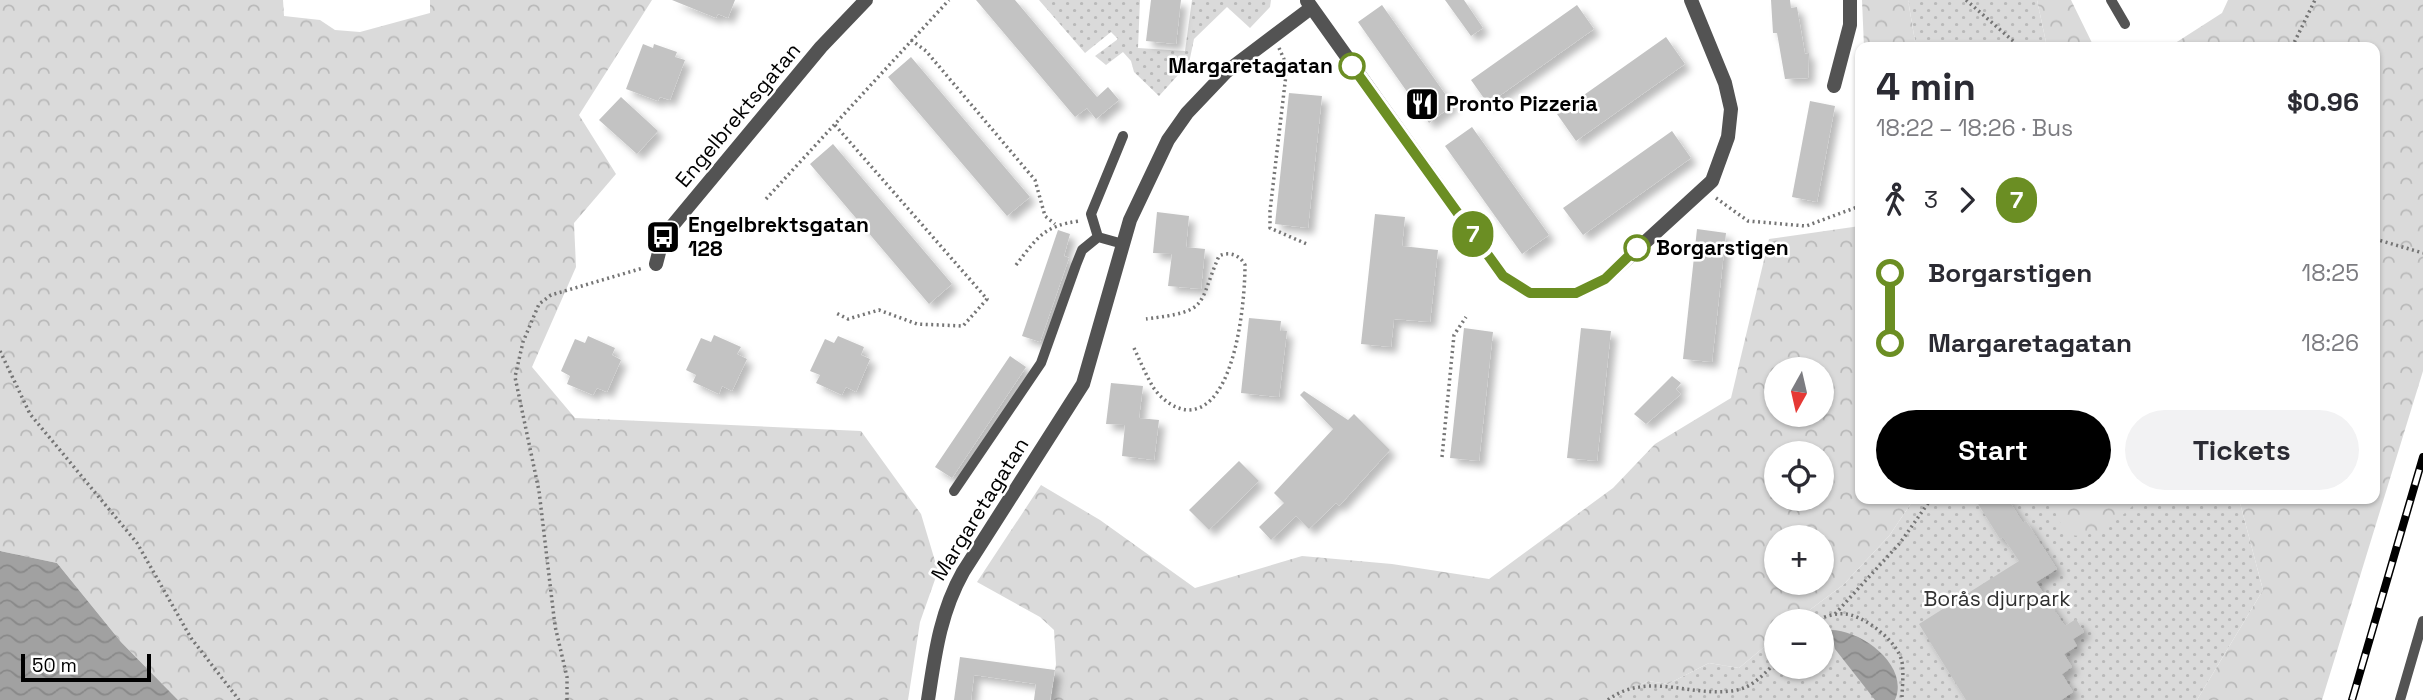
<!DOCTYPE html>
<meta charset="utf-8">
<style>
body{margin:0;font-family:"Space Grotesk",sans-serif;background:#f2f2f3;color:#2b2b33;height:100vh;display:flex;flex-direction:column;font-size:26px;white-space:nowrap}
*{box-sizing:border-box;margin:0}
p{font-size:23px;color:#7c7c81}
.icon{flex:none;width:38px;height:38px;fill:none;stroke:currentColor;stroke-width:2;stroke-linecap:round;stroke-linejoin:round}
.map{position:relative;flex:1;overflow:hidden}
.side{position:absolute;left:1855px;top:42px;width:525px;height:462px;display:flex;flex-direction:column;background:#fff;border-radius:14px;box-shadow:0 2px 5px #0004}
.side>*{flex:none}
.badge{padding:0 14px;border-radius:23px;font-size:24px;line-height:46px}
.needle{width:46px;rotate:188deg}
.controls{position:absolute;left:1764px;top:357px;display:grid;gap:14px}
.controls a{display:grid;place-items:center;width:70px;height:70px;border-radius:50%;background:#fff;box-shadow:0 2px 5px #0004;font-size:35px}
.scale{position:absolute;left:21px;bottom:18px;width:130px;box-sizing:border-box;padding-left:7px;border:4px solid #000;border-top:0;font-size:19px;line-height:24px;white-space:nowrap;color:#000;-webkit-text-stroke:5px #fff;paint-order:stroke}
.map>.badge{position:absolute;translate:-50% -50%;box-shadow:0 0 0 4px #fff}
.legs{display:flex;align-items:center;gap:10px;height:77px;padding:0 21px;font-size:23px}
.legs p{margin-inline-start:auto}
.summary{display:flex;align-items:center;justify-content:space-between;height:119px;padding:0 21px}
h1{font-size:38px;font-weight:700;line-height:52px}
.action{display:flex;gap:14px;margin-top:auto;padding:14px 21px}
.action a{flex:1;height:80px;border-radius:42px;background:#000;color:#fff;font-size:28px;font-weight:700;line-height:80px;text-align:center}
.action a+a{background:#f2f2f3;color:#2b2b33}
ul{padding:0 21px;list-style:none}
li{display:flex;align-items:center;gap:24px;height:70px;font-size:26px}
li i{display:grid;place-items:center;width:10px;height:100%;margin:0 9px;background:currentColor}
li i::after{content:'';width:18px;height:18px;margin:-9px;border:5px solid;border-radius:50%;background:#fff}
li p{margin-inline-start:auto}
li:first-child i{background:linear-gradient(#0000 50%,currentColor 0)}
li:last-child i{background:linear-gradient(currentColor 50%,#0000 0)}
.map>svg:first-child{display:block}
.green{fill:url(#green-dots)}
.forest{fill:url(#forest-crowns);fill-rule:evenodd}
.water{fill:url(#water-waves)}
.building{fill:#c3c3c3;filter:url(#shadow)}
.lines{fill:none;stroke-linecap:round;stroke-linejoin:round}
.path{stroke:#757575;stroke-width:3.5;stroke-dasharray:2 3.5;stroke-linecap:butt}
.service{stroke:#535353;stroke-width:10}
.minor{stroke:#535353;stroke-width:14}
.rail-casing{stroke:#000;stroke-width:8}
.rail{stroke:#fff;stroke-width:5;stroke-dasharray:16;stroke-linecap:butt}
.line-1-casing{stroke:#fff;stroke-width:16}
.line-1{stroke:#6b8e23;stroke-width:10}
.stop-1-dot{fill:#fff;stroke:#6b8e23;stroke-width:3.5}
.labels{text-anchor:middle;stroke-width:5;stroke-linejoin:round;paint-order:stroke}
.stop-label{font-size:21px;font-weight:bold;fill:#000;stroke:#fff;text-anchor:end}
.poi-label{font-size:21px;font-weight:bold;fill:#000;stroke:#fff;text-anchor:start}
.street-label{font-size:21px;fill:#000;stroke:#fff}
.park-label{font-size:21px;fill:#313131;stroke:#fff}
</style>
<div class="map">
<svg width="2423" height="700" viewBox="0 0 2423 700">
<defs>
<pattern id="green-dots" width="8" height="8" patternUnits="userSpaceOnUse" patternTransform="scale(1.75)"><rect width="8" height="8" fill="#dadada"/><path d="M2 2h.1M6 6h.1" fill="none" stroke="#b9b9b9" stroke-width="1.8" stroke-linecap="round"/></pattern>
<pattern id="forest-crowns" width="20" height="18" patternUnits="userSpaceOnUse" patternTransform="scale(1.75)"><rect width="20" height="18" fill="#dadada"/><path d="M2 6a3 3 0 1 1 6 0M12 15a3 3 0 1 1 6 0" fill="none" stroke="#b9b9b9"/></pattern>
<pattern id="water-waves" width="16" height="10" patternUnits="userSpaceOnUse" patternTransform="scale(1.75)"><rect width="16" height="10" fill="#a1a1a1"/><path d="M0 5q4-4 8 0t8 0" fill="none" stroke="#898989"/></pattern>
<filter id="shadow"><feDropShadow dx="6" dy="6" stdDeviation="3.5" flood-color="#0004"/></filter>
</defs>
<rect width="100%" height="100%" fill="#fff"/>
<path class="green" d="M1039,0H1140L1138,48L1185,51L1192,0H1271L1270,7L1250,28L1227,7L1194,39L1189,63L1159,96L1134,72L1131,61L1123,52L1106,65L1095,56L1118,39L1111,32L1085,53Z
M1908,0H2037L2047,47H1916Z
M1914,499H2239L2263,590L2197,700H1610L1648,681L1668,684L1709,663L1739,668L1776,637V667H1822V621H1795L1843,585L1889,536Z"/>
<path class="forest" d="M0,0H283L284,16L320,20L335,30L360,32L430,13V0H652L579,115L616,174L574,223L576,267L532,367L575,418L861,431L921,514L938,571L920,622L908,700H178L121,642L57,563L0,551Z
M1862,0H1908L1916,47H1864Z
M2037,0H2071L2094,47H2047Z
M2228,0H2423V371L2322,700H2197L2263,590L2239,499H2375V47H2169L2222,13Z
M1860,226V499H1914L1889,536L1843,585L1795,621H1776V637L1739,668L1709,663L1668,684L1648,681L1610,700H1051L1056,664L1054,630L1040,617L977,582L1041,485L1100,520L1195,588L1302,556L1392,564L1489,579L1613,488L1655,444L1731,398L1769,239ZM1822,369V415H1776V369ZM1776,453H1822V499H1776ZM1822,537V583H1776V537Z
M2054,499H2139C2121,519 2094,542 2066,534L2053,508Z"/>
<path class="water" d="M0,551L57,563L121,642L178,700H0Z
M1831,630C1861,630 1910,665 1895,700H1875L1835,649Z"/>
<path class="building" d="M672,0H735L728,18L718,14L716,18Z
M976,0H1015L1097,97L1108,87L1119,100L1096,119L1087,108L1075,117Z
M1151,0H1181L1176,44L1146,41Z
M1445,0H1464L1483,28L1471,36Z
M1771,0H1790L1791,8L1797,7L1805,54L1809,53L1808,78L1785,79L1777,33H1773Z
M1382,5L1453,105L1429,123L1358,22Z
M1577,5L1594,29L1488,104L1471,80Z
M1666,37L1685,64L1576,141L1557,114Z
M643,44L653,48L654,44L677,52L675,57L685,60L670,100L660,97L658,101L626,89Z
M911,57L1030,197L1007,216L888,77Z
M1289,93L1322,96L1308,228L1275,224Z
M621,97L658,131L637,154L599,120Z
M1810,101L1835,106L1817,202L1792,197Z
M1472,127L1549,235L1522,254L1445,146Z
M1672,131L1691,158L1583,235L1563,208Z
M833,144L952,284L929,304L810,164Z
M1157,212L1189,216L1186,247L1205,249L1201,289L1168,286L1172,254L1153,253Z
M1375,214L1405,217L1402,246L1438,250L1430,322L1394,319L1391,347L1361,344Z
M1697,229L1726,233L1712,362L1683,359Z
M1058,230L1070,234L1064,256L1069,258L1040,342L1022,336Z
M1249,318L1281,321L1280,331H1287L1279,397L1241,393Z
M1464,328L1493,332L1479,461L1450,458Z
M1581,328L1611,331L1597,461L1567,458Z
M714,335L741,347L737,354L747,359L732,391L722,386L719,394L693,382L696,375L686,370L701,338L711,342Z
M588,336L615,348L612,355L621,360L607,392L597,388L593,395L567,384L570,376L561,371L575,339L585,343Z
M838,336L864,347L861,355L870,359L856,392L846,387L842,395L816,383L820,375L810,371L825,339L834,343Z
M1010,356L1026,367L952,478L935,467Z
M1672,376L1681,383L1676,389L1681,394L1646,424L1634,414Z
M1111,383L1143,386L1139,418L1159,420L1154,460L1122,456L1125,425L1106,424Z
M1304,391L1348,420L1354,414L1390,450L1339,506L1336,503L1309,529L1296,516L1271,540L1259,527L1284,503L1274,493L1333,429L1300,395Z
M1239,461L1259,481L1209,530L1189,510Z
M1975,499H2008L2023,523L2026,521L2057,569L2036,582L2065,626L2076,619L2084,632L2073,639L2077,646L2064,654L2072,667L2062,674L2073,692L2061,700H1966L1919,624L2019,561L2003,537L2000,539Z
M960,657L1055,670L1050,700H1034L1036,684L974,675L971,700H954Z"/>
<g class="lines">
<path class="path" d="M1966,0L2020,47
M911,40L926,51L1035,180L1045,216L1055,224
M2292,47L2315,0
M1279,48L1287,66L1270,211V228L1309,245
M835,125L987,299L963,326L917,324L879,310L848,319L836,313
M1716,198L1748,221L1806,226L1860,206
M766,199L949,0
M2375,239L2423,253
M1016,265C1037,238 1043,226 1079,221
M1134,348C1140,361 1146,375 1153,387C1161,399 1174,409 1188,410C1236,410 1245,300 1245,265C1240,255 1229,251 1219,256C1197,307 1210,311 1146,319
M0,351L30,414L137,543L191,638L239,700
M1442,457L1454,335L1466,317
M1835,614L1900,543L1931,499
M1814,621C1825,617 1838,611 1851,615C1869,620 1898,642 1902,662C1904,674 1902,688 1902,700
M567,700V677L555,626L539,491L515,377L523,342L539,304L551,295L643,268
M1608,700C1648,670 1693,699 1737,690C1753,687 1765,673 1776,662"/>
<path class="service" d="M2111,0L2125,24
M1098,237L1091,214L1123,136
M954,491L1041,363L1076,265L1082,250L1098,237L1123,244
M2400,700L2423,621"/>
<path class="minor" d="M1307,1L1503,276L1530,293H1576L1605,279L1712,181L1728,137L1731,109L1725,83L1691,0
M1834,86L1850,25V0
M656,264L663,237L821,47L866,0
M928,700C935,654 940,613 963,572L1083,384L1130,220L1168,140L1187,113L1226,72L1311,8"/>
<g class="rail-casing">
<path id="rail" d="M2352,700L2423,457"/>
</g>
<use href="#rail" class="rail"/>
</g>
<g class="lines">
<g class="line-1-casing">
<path id="line-1" d="M1352,66L1503,276L1530,293H1576L1605,279L1637,248"/>
</g>
<use href="#line-1" class="line-1"/>
</g>
<defs>
<g id="restaurant-square" transform="scale(1.75)"><rect x="-9" y="-9" width="18" height="18" rx="4" fill="#000" stroke="#fff"/><path d="M-5-6h1v4h1v-4h1v4h1v-4h1v5L-1.5 .5V6h-2V.5L-5-1ZM5-6V6H3V1.5H1.5Q1.5-4 5-6Z" fill="#fff"/></g>
<g id="bus-square" transform="scale(1.75)"><rect x="-9" y="-9" width="18" height="18" rx="4" fill="#000" stroke="#fff"/><path d="M-5-6H5V4H4V6H2V4H-2V6H-4V4H-5ZM-3.5-4V0h7V-4ZM-3.5 1.2v1.5H-2V1.2ZM2 1.2v1.5H3.5V1.2Z" fill="#fff"/></g>
</defs>
<g fill-rule="evenodd">
<use href="#restaurant-square" x="1422" y="104"/>
<use href="#bus-square" x="663" y="237"/>
</g>
<g class="stop-1-dot">
<circle cx="1352" cy="66" r="12"/>
<circle cx="1637" cy="248" r="12"/>
</g>
<g class="labels">
<g class="stop-label">
<text x="1333" y="73">Margaretagatan</text>
<text x="1656" y="255" text-anchor="start">Borgarstigen</text>
</g>
<g class="poi-label">
<text x="1446" y="111">Pronto Pizzeria</text>
<text x="688" y="232">Engelbrektsgatan<tspan x="688" dy="24">128</tspan></text>
</g>
<g class="street-label">
<text transform="translate(738 115) rotate(-50)" y="7">Engelbrektsgatan</text>
<text transform="translate(980 509) rotate(-58)" y="7">Margaretagatan</text>
</g>
<g class="park-label">
<text x="1997" y="606">Borås djurpark</text>
</g>
</g>
</svg>
<div class="controls">
<a><svg class="needle" viewBox="-14 -14 28 28"><path d="M0-13l5 13h-10z" fill="#e53935"/><path d="M0 13l5-13h-10z" fill="#7c7c81"/></svg></a>
<a><svg class="icon" aria-label="locate" viewBox="0 0 24 24"><circle cx="12" cy="12" r="6"/><path d="M12 2v4M12 18v4M2 12h4M18 12h4"/></svg></a>
<a>+</a>
<a>−</a>
</div>
<div class="scale">50 m</div>
<b class="badge" style="left:1473px;top:234px;background:#6b8e23;color:#fff">7</b>
<section class="side">
<div class="summary"><div><h1>4 min</h1><p>18:22 – 18:26 · Bus</p></div><b>$0.96</b></div>
<div class="legs"><svg class="icon" aria-label="walk" viewBox="0 0 24 24"><circle cx="13" cy="4" r="2"/><path d="M13 8l-2 6 4 7M11 14l-3 7M7 12l3-4h3l4 4"/></svg>3<svg class="icon" aria-label="forward" viewBox="0 0 24 24"><path d="M9 5l7 7-7 7"/></svg><b class="badge" style="background:#6b8e23;color:#fff">7</b></div>
<ul>
<li><i style="color:#6b8e23"></i><b>Borgarstigen</b><p>18:25</p></li>
<li><i style="color:#6b8e23"></i><b>Margaretagatan</b><p>18:26</p></li>
</ul>
<div class="action"><a>Start</a><a>Tickets</a></div>
</section>
</div>
